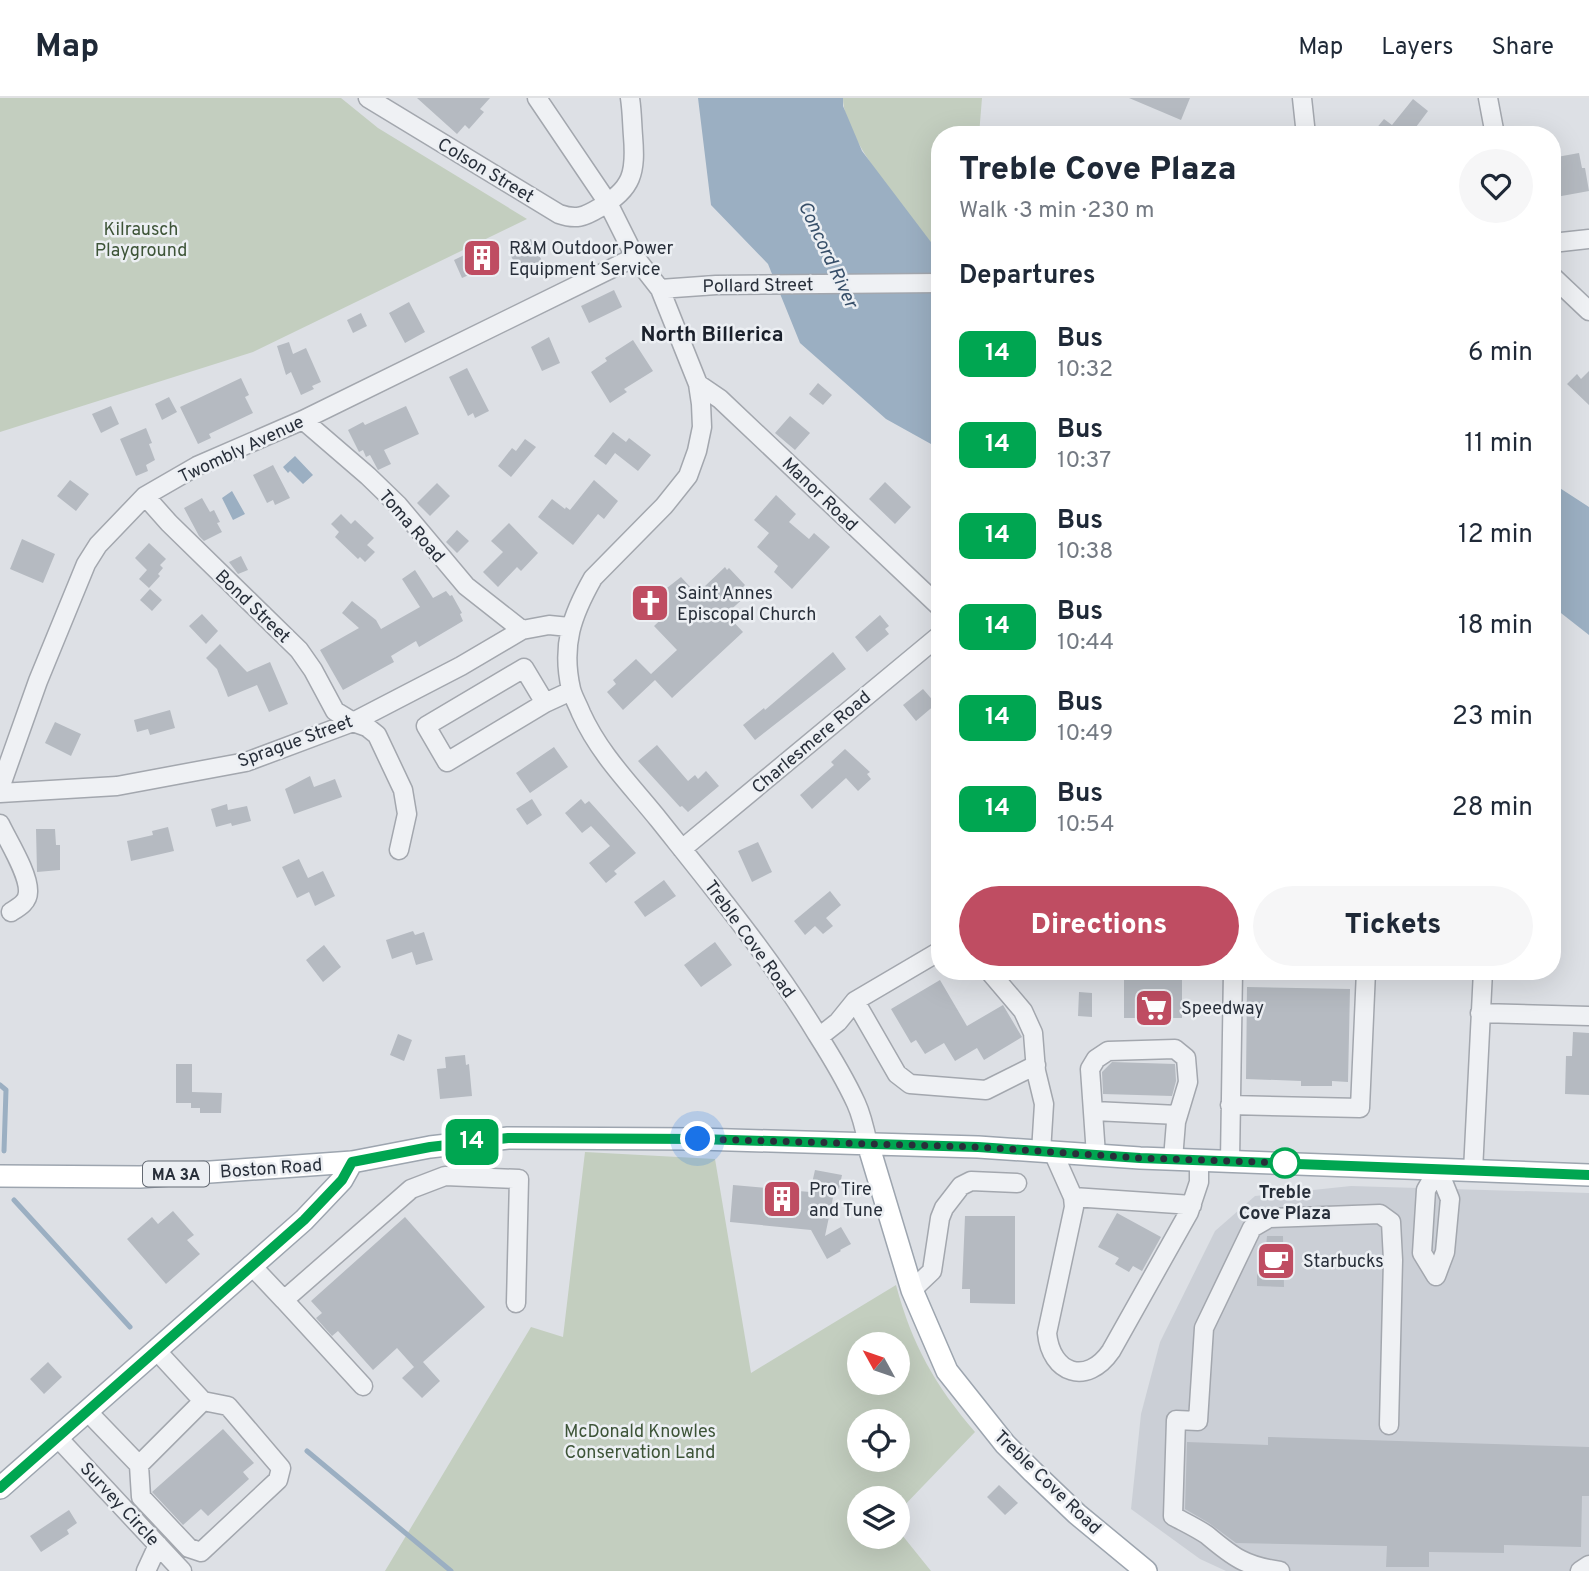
<!DOCTYPE html>
<meta charset="utf-8">
<style>
body{margin:0;font-family:Overpass,sans-serif;background:#f6f6f7;color:#1f2937;height:100vh;display:flex;flex-direction:column;font-size:26px;white-space:nowrap}
*{box-sizing:border-box;margin:0}
p{font-size:23px;color:#747a83}
.icon{flex:none;width:38px;height:38px;fill:none;stroke:currentColor;stroke-width:2;stroke-linecap:round;stroke-linejoin:round}
.map{position:relative;flex:1;overflow:hidden}
.details{position:absolute;left:931px;top:28px;width:630px;height:854px;display:flex;flex-direction:column;background:#fff;border-radius:28px;box-shadow:0 7px 28px #0002}
.details>*{flex:none}
.badge{padding:0 14px;border-radius:10px;font-size:24px;line-height:46px}
.needle{width:46px;rotate:310deg}
.fabs{position:absolute;left:847px;top:1234px;display:grid;gap:14px}
.fabs a{display:grid;place-items:center;width:63px;height:63px;border-radius:50%;background:#fff;box-shadow:0 7px 28px #0002;font-size:35px}
.you{position:absolute;width:35px;height:35px;margin:-18px;border:5px solid #fff;border-radius:50%;background:#1a73e8;box-shadow:0 0 0 10px #1a73e833}
.map>.badge{position:absolute;translate:-50% -50%;box-shadow:0 0 0 4px #fff}
h2{padding:0 28px;font-size:26px;line-height:63px}
.round{display:grid;place-items:center;flex:none;width:74px;height:74px;border-radius:37px;background:#f6f6f7}
.head{display:flex;align-items:center;justify-content:space-between;height:119px;padding:0 28px}
h1{font-size:33px;font-weight:800;line-height:52px}
.button{display:flex;gap:14px;margin-top:auto;padding:14px 28px}
.button a{flex:1;height:80px;border-radius:42px;background:#bf4d62;color:#fff;font-size:28px;font-weight:800;line-height:80px;text-align:center}
.button a+a{background:#f6f6f7;color:#1f2937}
ul{padding:0;list-style:none}
li{display:flex;align-items:center;gap:21px;height:91px;padding:0 28px}
li div{flex:1}
li b{display:block;font-size:26px}
li em{font-style:normal}
li .badge{min-width:77px;font-weight:700;text-align:center}
header{display:flex;align-items:center;gap:42px;box-sizing:border-box;height:98px;padding:0 35px;background:#fff;border-bottom:2px solid #e0e1e3}
header strong{font-size:33px}
nav{display:flex;gap:38px;margin-inline-start:auto;font-size:24px}
.map>svg:first-child{display:block}
.built{fill:#cbcfd6}
.green{fill:#c3cebf;fill-rule:evenodd}
.water{fill:#9bafc2}
.lines{fill:none;stroke-linecap:round;stroke-linejoin:round}
.stream{stroke:#9bafc2;stroke-width:5}
.building{fill:#b5bac1}
.minor-casing{stroke:#a3a7ae;stroke-width:21}
.major-casing{stroke:#9da5af;stroke-width:24}
.minor{stroke:#eff1f4;stroke-width:18}
.major{stroke:#fff;stroke-width:21}
.line-casing{stroke:#fff;stroke-width:16}
.line{stroke:#00a651;stroke-width:10}
.walk{stroke:#282f3a;stroke-width:7;stroke-dasharray:0 12.6}
.stop-dot{fill:#fff;stroke:#00a651;stroke-width:3.5}
.labels{text-anchor:middle;stroke-width:5;stroke-linejoin:round;paint-order:stroke}
.shield{fill:#eceff3;stroke:#636972;stroke-width:2}
.shield-label{font-size:16px;font-weight:bold;fill:#282f3a}
.street-label{font-size:18px;fill:#282f3a;stroke:#eceff3}
.park-label{font-size:18px;fill:#3d5437;stroke:#eceff3}
.poi-label{font-size:18px;fill:#282f3a;stroke:#eceff3;text-anchor:start}
.stop-label{font-size:18px;font-weight:bold;fill:#282f3a;stroke:#eceff3}
.water-label{font-size:19px;font-style:italic;fill:#374f69;stroke:#eceff3}
.quarter-label{font-size:21px;font-weight:bold;fill:#1a202b;stroke:#eceff3}
</style>
<header>
<strong>Map</strong>
<nav><a>Map</a><a>Layers</a><a>Share</a></nav>
</header>
<div class="map">
<svg width="1589" height="1473" viewBox="0 0 1589 1473">
<rect width="100%" height="100%" fill="#dde0e5"/>
<path class="built" d="M1351,1088L1589,1095V1473H1226L1200,1461L1131,1411L1141,1316L1160,1244L1215,1133L1255,1098Z"/>
<path class="green" d="M0,0H341L378,30L527,121L253,254L0,334Z
M843,0H982L979,37H940V156C913,121 843,42 843,0Z
M585,1054L715,1061L751,1275L896,1187C912,1247 935,1287 975,1334L898,1414V1400H859V1438H898V1432L931,1473H385L531,1229L563,1239ZM859,1246H898V1284H859ZM898,1323V1362H859V1323Z"/>
<path class="water" d="M698,0H843V8L862,53L940,156V351L886,321L800,245L768,166L711,107Z
M295,358L313,377L303,386L290,373L288,375L283,369Z
M1552,385L1589,409V537L1552,508Z
M232,393L245,416L233,422L222,400Z"/>
<g class="lines">
<path class="stream" d="M0,987L6,992L4,1053
M14,1102L130,1229
M307,1353L451,1473"/>
</g>
<path class="building" d="M417,0H490L480,11L484,14L469,31L465,27L457,36Z
M1129,0H1190L1181,22Z
M1413,1L1428,13L1410,37H1371L1384,21L1392,27Z
M1579,55L1582,70H1585L1589,93L1556,99L1552,73L1559,72L1557,59Z
M531,141L542,163L537,165L541,173L526,180L523,173L519,174L508,152Z
M493,143L501,163L462,180L454,162Z
M614,192L622,209L589,225L581,208Z
M409,204L425,234L405,245L389,215Z
M361,215L367,228L353,235L347,222Z
M549,239L560,265L542,273L531,249Z
M633,242L653,273L624,291L627,294L610,305L591,274L607,263L605,260Z
M289,244L293,256L306,250L321,284L312,288L314,291L301,297L291,274L286,277L277,248Z
M467,270L489,313L475,320L473,315L468,318L449,279Z
M1589,273V307L1567,286L1577,276L1581,281Z
M241,280L249,297L245,299L253,315L209,336L211,340L198,346L180,309Z
M818,285L832,297L823,307L809,296Z
M169,299L177,314L162,322L155,306Z
M111,308L119,326L101,335L92,316Z
M406,308L419,336L384,352L391,366L378,372L370,357L366,359L363,352L359,354L348,332L363,324L365,327Z
M790,318L810,335L795,352L775,335Z
M146,330L152,345L149,346L155,362L146,367L148,373L136,378L120,341Z
M613,334L626,344L629,340L651,357L638,373L615,355L606,367L594,358Z
M525,341L536,349L511,379L498,368L512,350L516,353Z
M273,367L290,400L275,407L273,402L267,405L253,377Z
M70,382L89,396L76,413L57,398Z
M594,382L618,403L604,421L598,416L573,447L538,419L552,401L565,411L566,409L570,412Z
M885,384L911,409L895,426L869,401Z
M437,385L450,398L430,418L417,405Z
M776,397L796,416L789,424L809,441L814,435L830,449L792,491L774,474L778,468L757,449L769,435L754,422Z
M202,400L210,414L214,412L220,424L217,425L222,434L204,443L199,438L184,410Z
M341,416L351,426L355,422L374,440L367,447L375,454L365,464L360,459L358,461L335,439L339,434L331,426Z
M509,425L538,455L521,473L517,469L498,489L483,474L503,454L491,443Z
M457,432L469,443L457,455L446,444Z
M22,441L55,456L43,485L10,471Z
M149,445L166,461L160,467L163,470L158,476L160,478L149,490L139,481L147,472L135,460Z
M241,458L248,472L238,476L229,464Z
M725,469L727,472L729,470L745,487L740,492L746,498L726,516L743,534L672,600L655,582L623,612L607,594L616,586L613,582L636,561L651,576L677,552L654,528L668,515L654,500L681,479L694,493L701,486L704,489Z
M415,472L433,500L446,493L450,498L452,497L462,515L460,516L463,523L419,549L416,543L391,558L394,564L343,592L320,552L359,530L342,515L352,503L376,522L381,531L420,509L402,481Z
M150,491L162,502L152,513L140,502Z
M202,516L218,533L206,546L189,528Z
M880,517L889,528L885,531L889,536L867,554L855,539Z
M220,546L247,574L270,564L288,606L269,614L257,587L228,599L217,571L206,560Z
M833,554L846,571L755,642L743,627L764,610L765,612Z
M923,591L936,606L916,623L903,607Z
M170,612L175,630L150,637L148,631L137,634L134,622Z
M55,624L81,636L71,658L45,645Z
M657,647L688,683L695,677L698,681L706,673L719,688L688,714L682,708L680,709L638,663Z
M554,649L568,669L530,695L516,675Z
M845,651L870,674L867,676L871,681L858,693L846,680L812,711L800,697L834,667L831,664Z
M310,678L314,689L335,681L342,699L294,716L285,691Z
M532,701L542,717L527,727L516,711Z
M581,701L585,706L589,703L636,755L614,773L617,776L606,785L589,765L610,748L591,728L582,735L565,715Z
M227,706L228,712L247,708L251,723L232,728L231,725L216,729L211,711Z
M168,729L174,753L131,763L127,743L153,737L152,733Z
M36,731H55L56,747H60V772L37,774Z
M758,744L772,774L752,784L738,753Z
M299,761L308,780L323,773L335,798L315,808L309,794L297,800L282,769Z
M664,782L676,798L645,819L634,804Z
M830,793L841,807L826,820L833,828L823,836L815,828L805,837L794,823Z
M413,833L415,837L424,834L433,862L416,867L412,854L392,861L386,842Z
M715,844L732,867L701,889L684,867Z
M324,847L341,869L323,884L306,862Z
M1124,878H1182V920H1124Z
M940,882L967,928L1003,907L1022,939L984,962L977,950L955,963L944,945L925,956L916,942L911,945L891,911Z
M1247,889L1350,891L1348,984L1332,983V988H1301V983L1246,981Z
M1079,894L1092,895V919L1078,918Z
M1573,934L1589,935V997L1565,996L1566,958H1572Z
M398,936L412,942L404,963L390,957Z
M465,957L466,967L469,966L472,998L440,1001L437,971L446,970L445,959Z
M1112,964L1175,966L1176,983L1172,998L1103,996L1102,974Z
M176,966H192V994L222,995L221,1015H200V1010H191V1005H176Z
M815,1072L842,1077L839,1091L835,1090L825,1138L841,1129L851,1146L840,1152L841,1153L827,1161L811,1132L730,1124L733,1087L810,1094Z
M173,1113L194,1137L187,1142L200,1156L166,1186L127,1141L152,1119L158,1126Z
M1117,1115L1161,1139L1142,1173L1133,1168L1129,1174L1115,1166L1119,1160L1098,1149Z
M965,1118H1015V1206L970,1205V1191H962Z
M405,1119L485,1209L423,1264L440,1283L422,1300L402,1280L414,1269L397,1250L373,1272L338,1233L332,1238L316,1220L322,1215L311,1203Z
M1267,1138H1283L1284,1189L1257,1188V1172H1264Z
M48,1264L62,1279L44,1296L30,1281Z
M223,1331L254,1365L243,1374L249,1381L208,1418L201,1411L183,1427L152,1394Z
M1268,1339L1589,1349V1398H1582L1581,1449L1504,1447V1455L1429,1454V1469H1386L1387,1448L1236,1445L1209,1425L1185,1411L1187,1344L1268,1347Z
M999,1387L1018,1405L1005,1417L987,1399Z
M69,1412L77,1425L67,1432L69,1436L41,1454L30,1438Z"/>
<g class="lines">
<g class="minor-casing">
<path id="minor" d="M368,0L559,116C576,122 584,119 599,110C633,91 636,74 633,38C632,25 632,13 630,0
M537,0L608,105L635,159L660,191L698,286L701,306L702,329L697,353L688,378L664,408L593,480C572,517 561,547 571,591C573,599 578,607 581,615C600,657 631,687 659,722C714,791 771,860 817,936C831,958 845,981 856,1005C862,1018 865,1032 868,1046
M1302,0L1306,37
M1488,0L1495,37
M1552,145L1589,141
M1552,178L1589,213
M660,191L716,187L940,185
M698,286L720,301L940,509
M303,322L368,378L398,407L466,488L522,532
M145,398L169,425L299,552L313,572L335,613L353,624L367,629L377,637L403,692L407,716L399,752
M545,605L447,664L426,628L524,570L545,605L571,593
M0,690L38,583L86,466L98,447L145,398L197,368L303,322L635,159
M0,695L117,688L246,664L353,624L461,568L522,532L549,527L569,529
M0,726C8,743 29,776 28,794C28,804 19,809 11,814
M682,751L940,537
M989,873L1023,913L1033,935L1036,973L1044,1006L1041,1054
M855,903L897,976L910,986L986,992L1036,967
M1480,915L1589,918
M819,939L838,924L855,903L940,853
M1230,1007L1360,1010L1366,873
M1094,1013L1178,1017
M1053,1054L1073,1099L1074,1109L1047,1235C1051,1276 1087,1288 1111,1253L1189,1114L1199,1084V1062
M1096,1057L1090,971L1096,961L1108,953L1175,951L1186,960L1188,984L1176,1024L1173,1061
M1230,1063L1233,873
M1473,1073L1483,873
M1073,1099L1192,1107
M251,1167L284,1202L411,1091L445,1078L519,1081L516,1205
M1436,1178L1422,1155L1426,1092L1438,1071
M1436,1178L1445,1154L1450,1101L1438,1071
M912,1192L932,1173L940,1120L944,1110L961,1088L971,1083L1017,1085
M284,1202L363,1288
M87,1313L139,1367L141,1399L189,1450L201,1454L278,1382L281,1370L228,1308L203,1303L156,1252
M58,1340L182,1473
M139,1367L203,1303
M146,1473L158,1447
M1280,1473C1245,1468 1233,1459 1207,1437C1197,1430 1184,1424 1173,1418L1176,1322L1198,1323L1204,1230L1252,1130L1269,1120L1380,1116L1391,1124L1393,1162L1389,1327
M1580,1473L1589,1467"/>
</g>
<g class="major-casing">
<path id="major" d="M868,1046L912,1192L947,1273L1005,1346L1033,1374L1077,1416L1146,1473
M0,1078L140,1079L352,1064L430,1049L508,1040L698,1041L978,1049L1140,1060L1589,1077
M0,1390L304,1122L342,1082L352,1064"/>
</g>
<use href="#minor" class="minor"/>
<use href="#major" class="major"/>
</g>
<g class="lines">
<g class="line-casing">
<path id="line" d="M0,1390L304,1122L342,1082L352,1064L430,1049L508,1040L698,1041L978,1049L1140,1060L1589,1077"/>
</g>
<use href="#line" class="line"/>
<path class="walk" d="M698,1041L978,1049L1140,1060L1285,1065"/>
</g>
<defs>
<g id="building-square" transform="scale(2.0125)"><rect x="-9" y="-9" width="18" height="18" rx="4" fill="#bf4d62" stroke="#eceff3"/><path d="M-4-6H4V6H1V3H-1V6H-4ZM-2.5-4.3h1.7v1.8h-1.7ZM.8-4.3h1.7v1.8H.8ZM-2.5-1h1.7V.8h-1.7ZM.8-1h1.7V.8H.8Z" fill="#fff"/></g>
<g id="church-square" transform="scale(2.0125)"><rect x="-9" y="-9" width="18" height="18" rx="4" fill="#bf4d62" stroke="#eceff3"/><path d="M-1.2-6h2.4v3.5h3.3v2.4h-3.3V6h-2.4V-.1h-3.3v-2.4h3.3Z" fill="#fff"/></g>
<g id="supermarket-square" transform="scale(2.0125)"><rect x="-9" y="-9" width="18" height="18" rx="4" fill="#bf4d62" stroke="#eceff3"/><path d="M-6-5.5h2.5l.6 2H6L4.5 2H-2.5L-4.4-4H-6ZM-1.5 3.2a1.3 1.3 0 1 0 .1 0ZM3 3.2a1.3 1.3 0 1 0 .1 0Z" fill="#fff"/></g>
<g id="cafe-square" transform="scale(2.0125)"><rect x="-9" y="-9" width="18" height="18" rx="4" fill="#bf4d62" stroke="#eceff3"/><path d="M-5.5-4.5H6V0H3Q3 3.5 0 3.5H-2.5Q-5.5 3.5-5.5 0ZM3-3.2v2h1.7v-2ZM-6 4.5H4V6H-6Z" fill="#fff"/></g>
</defs>
<g fill-rule="evenodd">
<use href="#building-square" x="482" y="160"/>
<use href="#church-square" x="650" y="505"/>
<use href="#supermarket-square" x="1154" y="910"/>
<use href="#building-square" x="782" y="1101"/>
<use href="#cafe-square" x="1276" y="1163"/>
</g>
<circle class="stop-dot" cx="1285" cy="1065" r="14"/>
<g class="labels">
<rect class="shield" x="143" y="1063.5" width="66" height="25" rx="5"/>
<g class="shield-label">
<text x="176" y="1082">MA 3A</text>
</g>
<g class="street-label">
<text transform="translate(486 72) rotate(31)" y="6">Colson Street</text>
<text transform="translate(758 187) rotate(-1)" y="6">Pollard Street</text>
<text transform="translate(241 351) rotate(-25)" y="6">Twombly Avenue</text>
<text transform="translate(820 396) rotate(44)" y="6">Manor Road</text>
<text transform="translate(412 428) rotate(49)" y="6">Toma Road</text>
<text transform="translate(253 508) rotate(44)" y="6">Bond Street</text>
<text transform="translate(295 643) rotate(-20)" y="6">Sprague Street</text>
<text transform="translate(811 644) rotate(-40)" y="6">Charlesmere Road</text>
<text transform="translate(750 841) rotate(54)" y="6">Treble Cove Road</text>
<text transform="translate(271 1070) rotate(-4)" y="6">Boston Road</text>
<text transform="translate(1048 1384) rotate(44)" y="6">Treble Cove Road</text>
<text transform="translate(120 1406) rotate(47)" y="6">Survey Circle</text>
</g>
<g class="park-label">
<text x="141" y="137">Kilrausch<tspan x="141" dy="21">Playground</tspan></text>
<text x="640" y="1339">McDonald Knowles<tspan x="640" dy="21">Conservation Land</tspan></text>
</g>
<g class="poi-label">
<text x="509" y="156">R&amp;M Outdoor Power<tspan x="509" dy="21">Equipment Service</tspan></text>
<text x="677" y="501">Saint Annes<tspan x="677" dy="21">Episcopal Church</tspan></text>
<text x="1181" y="916">Speedway</text>
<text x="809" y="1097">Pro Tire<tspan x="809" dy="21">and Tune</tspan></text>
<text x="1303" y="1169">Starbucks</text>
</g>
<g class="stop-label">
<text x="1285" y="1100">Treble<tspan x="1285" dy="21">Cove Plaza</tspan></text>
</g>
<g class="water-label">
<text transform="translate(829 156) rotate(65)" y="7">Concord River</text>
</g>
<g class="quarter-label">
<text x="712" y="243">North Billerica</text>
</g>
</g>
</svg>
<div class="fabs">
<a><svg class="needle" viewBox="-14 -14 28 28"><path d="M0-13l5 13h-10z" fill="#e53935"/><path d="M0 13l5-13h-10z" fill="#747a83"/></svg></a>
<a><svg class="icon" aria-label="locate" viewBox="0 0 24 24"><circle cx="12" cy="12" r="6"/><path d="M12 2v4M12 18v4M2 12h4M18 12h4"/></svg></a>
<a><svg class="icon" aria-label="layers" viewBox="0 0 24 24"><path d="M12 4l9 5-9 5-9-5zM3 14l9 5 9-5"/></svg></a>
</div>
<div class="you" style="left:698px;top:1041px"></div>
<b class="badge" style="left:472px;top:1044px;background:#00a651;color:#fff">14</b>
<section class="details">
<div class="head"><div><h1>Treble Cove Plaza</h1><p>Walk · 3 min · 230 m</p></div><a class="round"><svg class="icon" aria-label="heart" viewBox="0 0 24 24"><path d="M12 20l-8-8c-3-5 5-10 8-4 3-6 11-1 8 4z"/></svg></a></div>
<h2>Departures</h2>
<ul>
<li><span class="badge" style="background:#00a651;color:#fff">14</span><div><b>Bus</b><p>10:32</p></div><em>6 min</em></li>
<li><span class="badge" style="background:#00a651;color:#fff">14</span><div><b>Bus</b><p>10:37</p></div><em>11 min</em></li>
<li><span class="badge" style="background:#00a651;color:#fff">14</span><div><b>Bus</b><p>10:38</p></div><em>12 min</em></li>
<li><span class="badge" style="background:#00a651;color:#fff">14</span><div><b>Bus</b><p>10:44</p></div><em>18 min</em></li>
<li><span class="badge" style="background:#00a651;color:#fff">14</span><div><b>Bus</b><p>10:49</p></div><em>23 min</em></li>
<li><span class="badge" style="background:#00a651;color:#fff">14</span><div><b>Bus</b><p>10:54</p></div><em>28 min</em></li>
</ul>
<div class="button"><a>Directions</a><a>Tickets</a></div>
</section>
</div>
